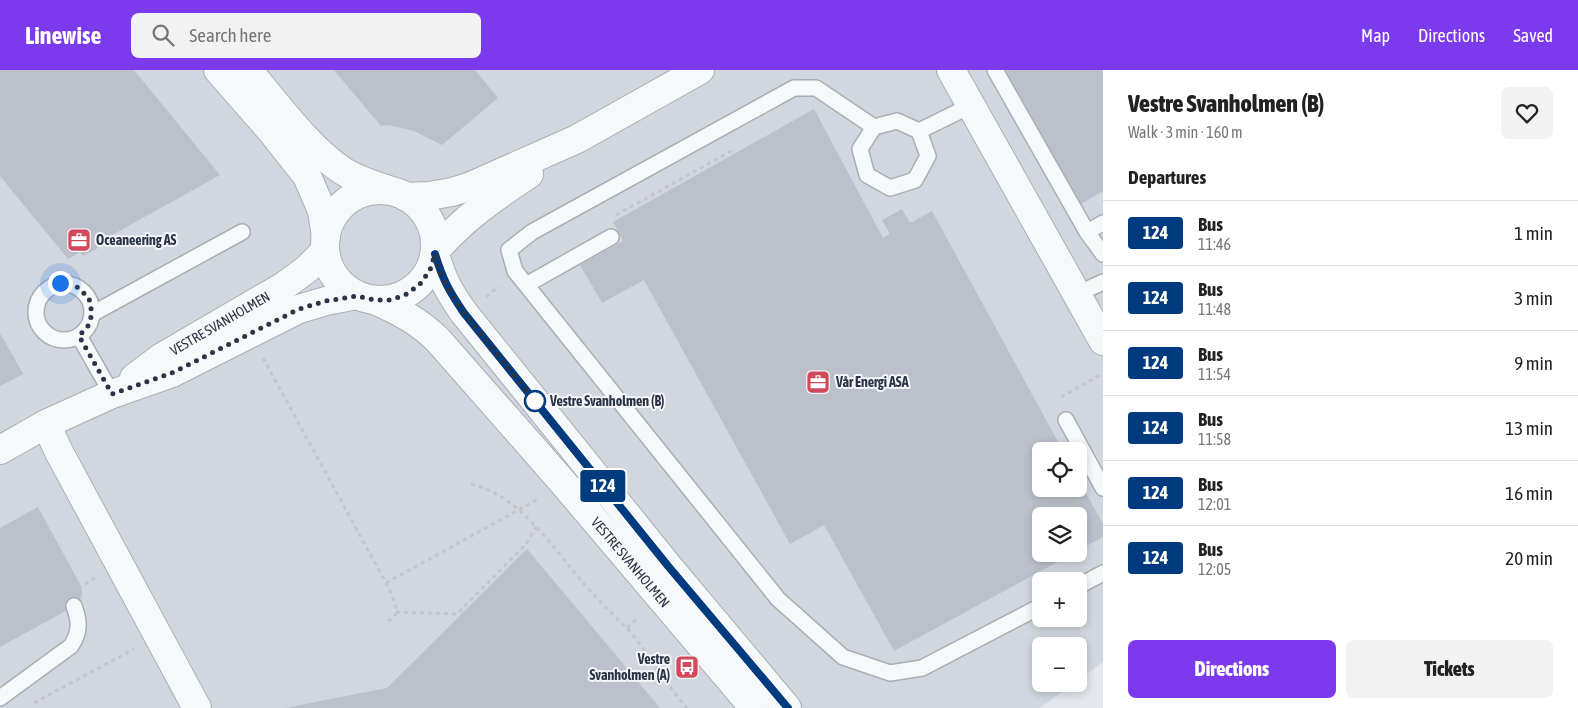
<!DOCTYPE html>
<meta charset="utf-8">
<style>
body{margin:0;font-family:"Asap Condensed",sans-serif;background:#f2f2f2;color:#222;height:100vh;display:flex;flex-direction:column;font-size:19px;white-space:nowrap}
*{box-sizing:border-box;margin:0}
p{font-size:16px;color:#767676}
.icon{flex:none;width:28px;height:28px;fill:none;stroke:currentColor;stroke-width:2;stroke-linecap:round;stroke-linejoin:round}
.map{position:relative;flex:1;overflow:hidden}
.panel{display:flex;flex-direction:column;background:#fff;width:475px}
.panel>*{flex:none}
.badge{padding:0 10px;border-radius:4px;font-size:18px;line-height:32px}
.buttons{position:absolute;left:1032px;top:372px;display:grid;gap:10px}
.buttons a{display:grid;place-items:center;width:55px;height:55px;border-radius:8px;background:#fff;box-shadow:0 2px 8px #0003;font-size:25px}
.you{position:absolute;width:25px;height:25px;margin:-12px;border:4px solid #fff;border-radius:50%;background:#1a73e8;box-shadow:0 0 0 8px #1a73e833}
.map>.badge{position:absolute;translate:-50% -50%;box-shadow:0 0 0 2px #fff}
h2{padding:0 25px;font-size:19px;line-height:45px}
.round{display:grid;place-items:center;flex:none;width:52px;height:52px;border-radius:8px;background:#f2f2f2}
.overview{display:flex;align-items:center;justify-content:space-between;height:85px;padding:0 25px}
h1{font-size:24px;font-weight:800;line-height:38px}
.primary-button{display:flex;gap:10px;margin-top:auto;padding:10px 25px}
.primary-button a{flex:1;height:58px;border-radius:8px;background:#7c3aed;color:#fff;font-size:20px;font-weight:800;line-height:58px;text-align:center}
.primary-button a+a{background:#f2f2f2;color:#222}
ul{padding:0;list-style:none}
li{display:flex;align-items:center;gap:15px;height:65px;padding:0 25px;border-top:1px solid #e0e0e0}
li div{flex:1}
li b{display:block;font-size:19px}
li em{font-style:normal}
li .badge{min-width:55px;font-weight:700;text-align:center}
header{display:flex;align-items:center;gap:30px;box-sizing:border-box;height:70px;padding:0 25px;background:#7c3aed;color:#fff}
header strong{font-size:24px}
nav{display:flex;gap:28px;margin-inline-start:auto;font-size:18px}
.search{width:350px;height:45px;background:#f2f2f2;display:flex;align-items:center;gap:12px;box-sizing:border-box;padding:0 18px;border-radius:8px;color:#767676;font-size:19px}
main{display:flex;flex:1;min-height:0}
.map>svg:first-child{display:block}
.built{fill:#d2d6de;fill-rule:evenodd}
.building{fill:#bbc0ca}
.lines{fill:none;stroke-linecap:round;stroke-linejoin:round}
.service-casing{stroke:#a9aeb7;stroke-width:18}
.minor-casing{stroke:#a9aeb7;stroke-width:30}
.path{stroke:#c2c5cb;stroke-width:3;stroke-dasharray:4 4;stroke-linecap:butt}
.service{stroke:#f7f8fa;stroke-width:15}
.minor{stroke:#f7f8fa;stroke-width:28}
.line-casing{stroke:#fff;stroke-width:11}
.line{stroke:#003b80;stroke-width:8}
.walk{stroke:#2b3445;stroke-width:5;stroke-dasharray:0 9}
.stop-dot{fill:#fff;stroke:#003b80;stroke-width:2.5}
.labels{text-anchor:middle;stroke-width:4;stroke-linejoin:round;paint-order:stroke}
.poi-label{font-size:14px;font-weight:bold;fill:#2b3445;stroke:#f4f6f9;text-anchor:start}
.street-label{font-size:14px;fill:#2b3445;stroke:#f4f6f9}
.stop-label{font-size:14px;font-weight:bold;fill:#2b3445;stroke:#f4f6f9;text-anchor:start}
</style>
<header>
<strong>Linewise</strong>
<div class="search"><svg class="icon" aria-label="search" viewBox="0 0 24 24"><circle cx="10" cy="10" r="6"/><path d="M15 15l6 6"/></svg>Search here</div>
<nav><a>Map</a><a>Directions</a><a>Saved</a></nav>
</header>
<main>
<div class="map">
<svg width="1103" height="638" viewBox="0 0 1103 638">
<rect width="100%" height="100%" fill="#e4e7ec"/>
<path class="built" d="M0,0H1103V592L1079,610V576H1041V614H1073L1040,638H0ZM1041,381H1079V419H1041ZM1041,446H1079V484H1041ZM1041,511H1079V549H1041Z"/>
<path class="building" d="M0,0H134L220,105L96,174L98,178L83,186L80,182L68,189L0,106Z
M334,0H475L498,28L442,75L414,61L389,55L381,56Z
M1005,0H1103V121L1079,135Z
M814,39L883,168L890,164L882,150L902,139L910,153L932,141L1063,381H1041V419H1079V410L1103,454V467L1079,480V446H1041V484H1072L894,581L824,455L790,474L644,210L602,233L580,195L623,171L613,152Z
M0,263L23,304L0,316Z
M38,437L81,516L82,524L79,532L73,537L0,577V458Z
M527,479L660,638H285L387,618Z"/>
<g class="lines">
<g class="service-casing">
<path id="service" d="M995,0L1087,162L1103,184
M874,57L860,79L867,105L890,118L915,110L928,86L919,61L897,51L874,57L816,18H794L532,162L509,180L515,201L778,529L843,587L890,603L922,598L1041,536
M919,61L970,36
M1087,162L1103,153
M36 242a28 28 0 1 1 56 0a28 28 0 1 1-56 0Z
M526,215L611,167
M1077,224L1103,212
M92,244L242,162
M79,266L112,324
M1066,350L1103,418
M1079,516L1103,503
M0,628L71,576C80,562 80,552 74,536"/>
</g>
<g class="minor-casing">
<g id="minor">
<path d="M218,0L273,63L307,106L322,141L326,167"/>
<path d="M248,0C274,31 309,79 343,101C357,110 373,115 389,120"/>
<path d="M951,0L1103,271"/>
<circle cx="380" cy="175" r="55"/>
<path d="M406,127L429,126L452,122L471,116L577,69L700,0"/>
<path d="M435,181C464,148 493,128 529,104"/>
<path d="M435,184C442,209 449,222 464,243L668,496L787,638"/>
<path id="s1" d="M374,230C399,241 417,250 437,269L560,409L754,638"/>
<path id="s2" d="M134,308L162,287L284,216L307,199L325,181"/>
<path d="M46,354L59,382L197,638"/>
<path d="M0,380L46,354L112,324L172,303L299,239L326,231L357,225"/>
</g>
</g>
<path class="path" d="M616,145L735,79
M486,227L499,216
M263,288L386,513C389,520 401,539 394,547C392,549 389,550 387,551
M1061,327L1100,305
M471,414C517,425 547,470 576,504C585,516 596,527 606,538C613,545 621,552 628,559C649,585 665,613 687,638
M386,513L540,428
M85,514L95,508
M396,542L457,544L526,474L536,457
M627,558L638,548
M34,633L134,579"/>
<use href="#service" class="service"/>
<use href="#minor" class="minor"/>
</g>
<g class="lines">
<g class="line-casing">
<path id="line" d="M435,184C443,210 449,221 464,243L668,496L788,638"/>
</g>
<use href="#line" class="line"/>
<path class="walk" d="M60,213L76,216L89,228L92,244L88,256L79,266L112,324L172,303L299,239L326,231L357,226L374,230H391L407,224L420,214L430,200L435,184L442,207L450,222L464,243L536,332L535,331"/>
</g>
<defs>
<g id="office-square" transform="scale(1.25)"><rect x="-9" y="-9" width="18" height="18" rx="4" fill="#d1495b" stroke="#f4f6f9"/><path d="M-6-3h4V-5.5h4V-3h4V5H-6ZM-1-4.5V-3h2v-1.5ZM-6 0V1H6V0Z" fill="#fff"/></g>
<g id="bus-square" transform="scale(1.25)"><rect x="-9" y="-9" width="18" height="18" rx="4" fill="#d1495b" stroke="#f4f6f9"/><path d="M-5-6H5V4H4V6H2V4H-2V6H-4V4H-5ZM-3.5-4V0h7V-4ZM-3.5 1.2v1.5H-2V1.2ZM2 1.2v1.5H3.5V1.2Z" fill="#fff"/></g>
</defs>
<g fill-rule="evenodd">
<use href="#office-square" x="79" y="170"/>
<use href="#office-square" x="818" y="312"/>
<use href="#bus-square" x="687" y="597"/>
</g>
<circle class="stop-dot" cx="535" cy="331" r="10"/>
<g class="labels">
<g class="poi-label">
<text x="96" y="175">Oceaneering AS</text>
<text x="836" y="317">Vår Energi ASA</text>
<text x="670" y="594" text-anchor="end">Vestre<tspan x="670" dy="16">Svanholmen (A)</tspan></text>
</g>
<g class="street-label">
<text dy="5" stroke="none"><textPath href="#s2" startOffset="102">VESTRE SVANHOLMEN</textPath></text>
<text dy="5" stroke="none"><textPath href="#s1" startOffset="370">VESTRE SVANHOLMEN</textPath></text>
</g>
<g class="stop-label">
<text x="550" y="336">Vestre Svanholmen (B)</text>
</g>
</g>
</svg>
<div class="buttons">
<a><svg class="icon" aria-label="locate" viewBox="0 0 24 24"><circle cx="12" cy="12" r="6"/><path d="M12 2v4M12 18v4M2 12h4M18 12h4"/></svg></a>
<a><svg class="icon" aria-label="layers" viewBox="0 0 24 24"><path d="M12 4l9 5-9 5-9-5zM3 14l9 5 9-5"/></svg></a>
<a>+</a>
<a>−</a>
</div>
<div class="you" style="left:60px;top:213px"></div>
<b class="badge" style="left:603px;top:416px;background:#003b80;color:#fff">124</b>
</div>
<section class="panel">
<div class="overview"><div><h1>Vestre Svanholmen (B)</h1><p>Walk · 3 min · 160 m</p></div><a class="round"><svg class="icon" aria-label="heart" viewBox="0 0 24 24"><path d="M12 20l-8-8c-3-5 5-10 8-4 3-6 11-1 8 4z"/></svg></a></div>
<h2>Departures</h2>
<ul>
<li><span class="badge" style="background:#003b80;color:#fff">124</span><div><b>Bus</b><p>11:46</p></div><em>1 min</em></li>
<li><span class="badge" style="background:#003b80;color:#fff">124</span><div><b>Bus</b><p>11:48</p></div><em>3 min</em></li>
<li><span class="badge" style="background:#003b80;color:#fff">124</span><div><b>Bus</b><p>11:54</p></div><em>9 min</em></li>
<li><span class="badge" style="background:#003b80;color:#fff">124</span><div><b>Bus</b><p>11:58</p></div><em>13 min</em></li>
<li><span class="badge" style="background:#003b80;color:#fff">124</span><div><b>Bus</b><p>12:01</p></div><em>16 min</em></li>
<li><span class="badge" style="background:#003b80;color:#fff">124</span><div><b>Bus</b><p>12:05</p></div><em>20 min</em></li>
</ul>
<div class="primary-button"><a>Directions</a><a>Tickets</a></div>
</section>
</main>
